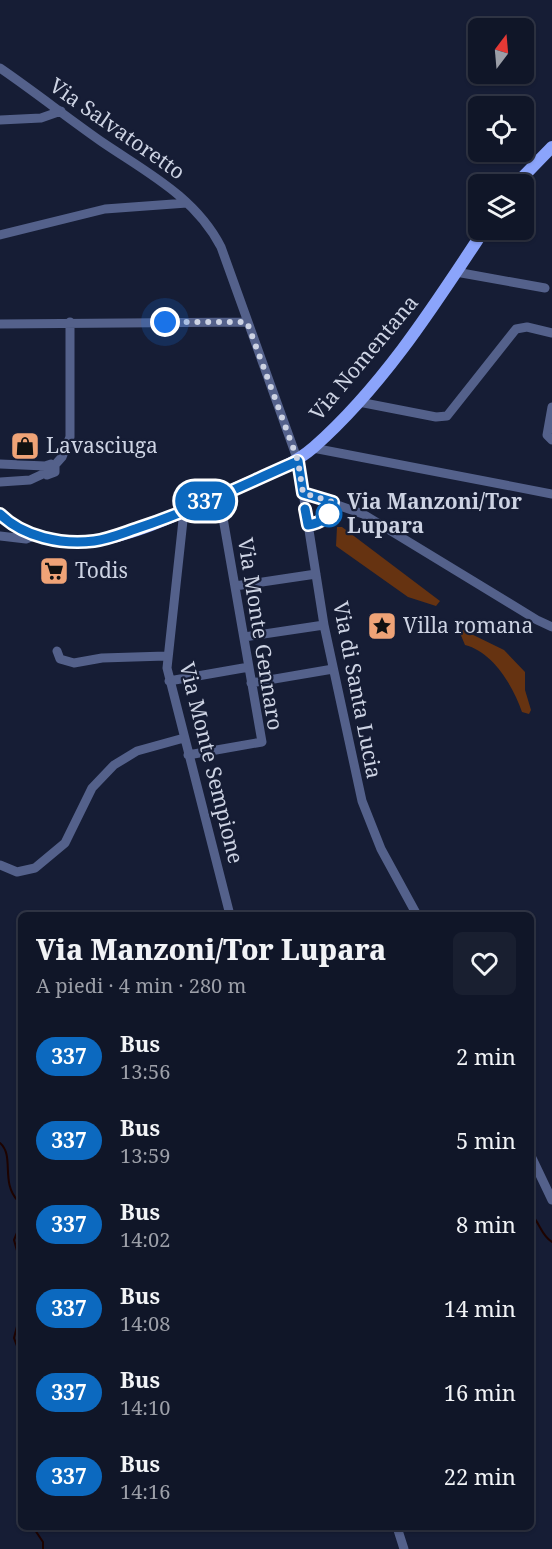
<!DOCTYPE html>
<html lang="it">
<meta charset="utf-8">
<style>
body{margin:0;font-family:"Noto Serif",serif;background:#191f30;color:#f1f3f6;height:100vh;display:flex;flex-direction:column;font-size:22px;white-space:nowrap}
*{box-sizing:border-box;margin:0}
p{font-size:20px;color:#9c9fa8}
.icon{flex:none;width:33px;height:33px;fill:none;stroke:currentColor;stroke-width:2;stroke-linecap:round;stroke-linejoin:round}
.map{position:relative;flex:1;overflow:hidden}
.side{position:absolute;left:18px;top:912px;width:516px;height:618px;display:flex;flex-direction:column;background:#101628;border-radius:9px;box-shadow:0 2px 4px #0004,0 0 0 2px #303545}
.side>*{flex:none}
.badge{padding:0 12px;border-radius:20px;font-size:21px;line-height:39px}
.needle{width:39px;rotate:16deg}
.buttons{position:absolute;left:468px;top:18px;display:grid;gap:12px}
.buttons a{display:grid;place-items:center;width:66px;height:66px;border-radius:9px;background:#101628;box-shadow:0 2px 4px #0004,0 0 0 2px #303545;font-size:30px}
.you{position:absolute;width:30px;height:30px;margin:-15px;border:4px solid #fff;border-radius:50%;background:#1a73e8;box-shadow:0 0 0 9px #1a73e833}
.map>.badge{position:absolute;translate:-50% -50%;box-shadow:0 0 0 3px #fff}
.round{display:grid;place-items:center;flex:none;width:63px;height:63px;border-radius:9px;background:#191f30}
.head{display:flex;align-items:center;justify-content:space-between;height:102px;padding:0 18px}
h1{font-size:28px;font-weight:800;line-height:45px}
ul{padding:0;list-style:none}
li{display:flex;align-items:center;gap:18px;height:84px;padding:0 18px}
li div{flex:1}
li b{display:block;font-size:22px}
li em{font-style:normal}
li .badge{min-width:66px;font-weight:700;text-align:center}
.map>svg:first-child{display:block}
.green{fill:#631}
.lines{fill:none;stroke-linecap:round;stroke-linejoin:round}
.stream{stroke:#1d0300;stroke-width:2}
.minor{stroke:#54618b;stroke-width:9}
.major{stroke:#8ba4fb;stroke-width:12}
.line-casing{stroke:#fff;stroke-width:14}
.line{stroke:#0c69bf;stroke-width:9}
.walk{stroke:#cdd3e3;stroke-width:6;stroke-dasharray:0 10.8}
.stop-dot{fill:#fff;stroke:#0c69bf;stroke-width:3}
.labels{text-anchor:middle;stroke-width:4.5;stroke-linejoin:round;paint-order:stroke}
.street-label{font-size:21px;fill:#cdd3e3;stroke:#161d35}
.poi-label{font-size:21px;fill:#cdd3e3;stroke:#161d35;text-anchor:start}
.stop-label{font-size:21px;font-weight:bold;fill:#cdd3e3;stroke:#161d35;text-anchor:start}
</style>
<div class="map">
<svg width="552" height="1549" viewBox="0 0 552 1549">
<rect width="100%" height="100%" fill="#161d35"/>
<path class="green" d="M337,527H342L440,601L436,606L408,597L336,546Z
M463,630L504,650L525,672V690L531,710L529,714L522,712C513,686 493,652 465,645L460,633Z"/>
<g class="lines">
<path class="stream" d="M0,1143C15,1156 0,1182 18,1201L19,1228L14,1240L21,1265
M531,1214C540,1223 541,1235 552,1242
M21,1283V1291
M21,1311L14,1338L21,1357
M33,1527L43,1542V1549"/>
<path class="minor" d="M0,68C35,92 69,119 105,144C148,173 196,198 221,247L298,461L324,625L362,801L381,849L417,915
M0,120L41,118L61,111
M0,235L105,209L187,203
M456,272L545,288
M0,324L247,322
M359,402L436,417L447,416L516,329L527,327L552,333
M552,407L547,435L552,440
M313,448L552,494
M0,464L45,466L51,464L55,467V472L47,475L44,471L45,466
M54,466L62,457L70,437V322
M0,482L30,480L45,473
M303,493L363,514L537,620L552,627
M184,511L167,668L230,915
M308,525L324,519L333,502
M0,536L26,539L36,535
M235,586L316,574
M244,637L324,625
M57,651L60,659L74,663L102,658L166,656
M169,681L249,667
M251,683L333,669
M188,755L262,742L219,495
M0,865L17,872L35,868L65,843L92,788L114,765L137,751L184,738
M531,1156L552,1200
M397,1527L404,1549"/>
<path class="major" d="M516,184L552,147
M0,514C20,533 52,543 80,542C130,540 188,509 234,489C261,477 291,467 314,447C383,386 434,306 484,230"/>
</g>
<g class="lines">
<g class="line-casing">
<path id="line" d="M0,514C23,537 62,545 94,541C109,539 123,533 138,528C193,510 245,484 298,461L303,493L333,502C330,516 322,523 308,525L305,509"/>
</g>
<use href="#line" class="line"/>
<path class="walk" d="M165,322H247L298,461L303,493L333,502L329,514"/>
</g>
<defs>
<g id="shop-square" transform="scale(1.5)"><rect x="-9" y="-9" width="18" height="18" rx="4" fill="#efa377" stroke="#161d35"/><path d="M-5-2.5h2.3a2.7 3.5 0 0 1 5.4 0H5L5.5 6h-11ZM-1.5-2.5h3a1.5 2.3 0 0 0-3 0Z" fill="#111"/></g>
<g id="supermarket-square" transform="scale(1.5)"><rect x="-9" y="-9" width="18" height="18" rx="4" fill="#efa377" stroke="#161d35"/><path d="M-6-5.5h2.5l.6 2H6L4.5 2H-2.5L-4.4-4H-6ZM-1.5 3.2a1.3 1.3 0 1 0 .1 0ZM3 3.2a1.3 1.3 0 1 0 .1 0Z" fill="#111"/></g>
<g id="sight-square" transform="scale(1.5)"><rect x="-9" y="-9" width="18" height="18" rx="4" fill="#efa377" stroke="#161d35"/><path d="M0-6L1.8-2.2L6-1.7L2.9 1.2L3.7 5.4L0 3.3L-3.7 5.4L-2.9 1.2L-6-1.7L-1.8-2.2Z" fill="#111"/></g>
</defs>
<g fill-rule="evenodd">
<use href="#shop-square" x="25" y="446"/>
<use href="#supermarket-square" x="54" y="571"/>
<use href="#sight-square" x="382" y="626"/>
</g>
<circle class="stop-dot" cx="329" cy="514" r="12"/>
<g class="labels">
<g class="street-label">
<text transform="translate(117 129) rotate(35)" y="7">Via Salvatoretto</text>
<text transform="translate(364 358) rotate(-50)" y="7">Via Nomentana</text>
<text transform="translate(260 634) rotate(81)" y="7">Via Monte Gennaro</text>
<text transform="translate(357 690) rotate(79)" y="7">Via di Santa Lucia</text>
<text transform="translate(211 763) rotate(76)" y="7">Via Monte Sempione</text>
</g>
<g class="poi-label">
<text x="46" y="453">Lavasciuga</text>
<text x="75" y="578">Todis</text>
<text x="403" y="633">Villa romana</text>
</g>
<g class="stop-label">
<text x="347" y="509">Via Manzoni/Tor<tspan x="347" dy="24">Lupara</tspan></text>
</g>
</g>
</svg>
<div class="buttons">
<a><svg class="needle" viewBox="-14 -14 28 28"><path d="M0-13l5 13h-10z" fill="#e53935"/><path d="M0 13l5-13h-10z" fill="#9c9fa8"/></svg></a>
<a><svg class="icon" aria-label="locate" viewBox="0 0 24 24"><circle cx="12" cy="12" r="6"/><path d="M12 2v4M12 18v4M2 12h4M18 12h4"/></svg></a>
<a><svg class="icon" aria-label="layers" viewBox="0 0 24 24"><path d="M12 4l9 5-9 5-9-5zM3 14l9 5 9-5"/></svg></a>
</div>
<div class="you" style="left:165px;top:322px"></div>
<b class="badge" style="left:205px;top:501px;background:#0c69bf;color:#fff">337</b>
<section class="side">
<div class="head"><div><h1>Via Manzoni/Tor Lupara</h1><p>A piedi · 4 min · 280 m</p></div><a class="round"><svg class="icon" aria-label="heart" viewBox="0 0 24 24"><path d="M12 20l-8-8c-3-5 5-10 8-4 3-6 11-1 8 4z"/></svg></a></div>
<ul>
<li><span class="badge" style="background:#0c69bf;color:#fff">337</span><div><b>Bus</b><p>13:56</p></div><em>2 min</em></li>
<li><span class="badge" style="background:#0c69bf;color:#fff">337</span><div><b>Bus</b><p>13:59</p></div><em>5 min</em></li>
<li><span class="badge" style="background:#0c69bf;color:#fff">337</span><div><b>Bus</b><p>14:02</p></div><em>8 min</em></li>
<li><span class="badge" style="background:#0c69bf;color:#fff">337</span><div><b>Bus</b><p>14:08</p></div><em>14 min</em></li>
<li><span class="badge" style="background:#0c69bf;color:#fff">337</span><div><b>Bus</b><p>14:10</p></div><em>16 min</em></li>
<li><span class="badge" style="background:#0c69bf;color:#fff">337</span><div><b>Bus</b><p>14:16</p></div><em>22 min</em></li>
</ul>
</section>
</div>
